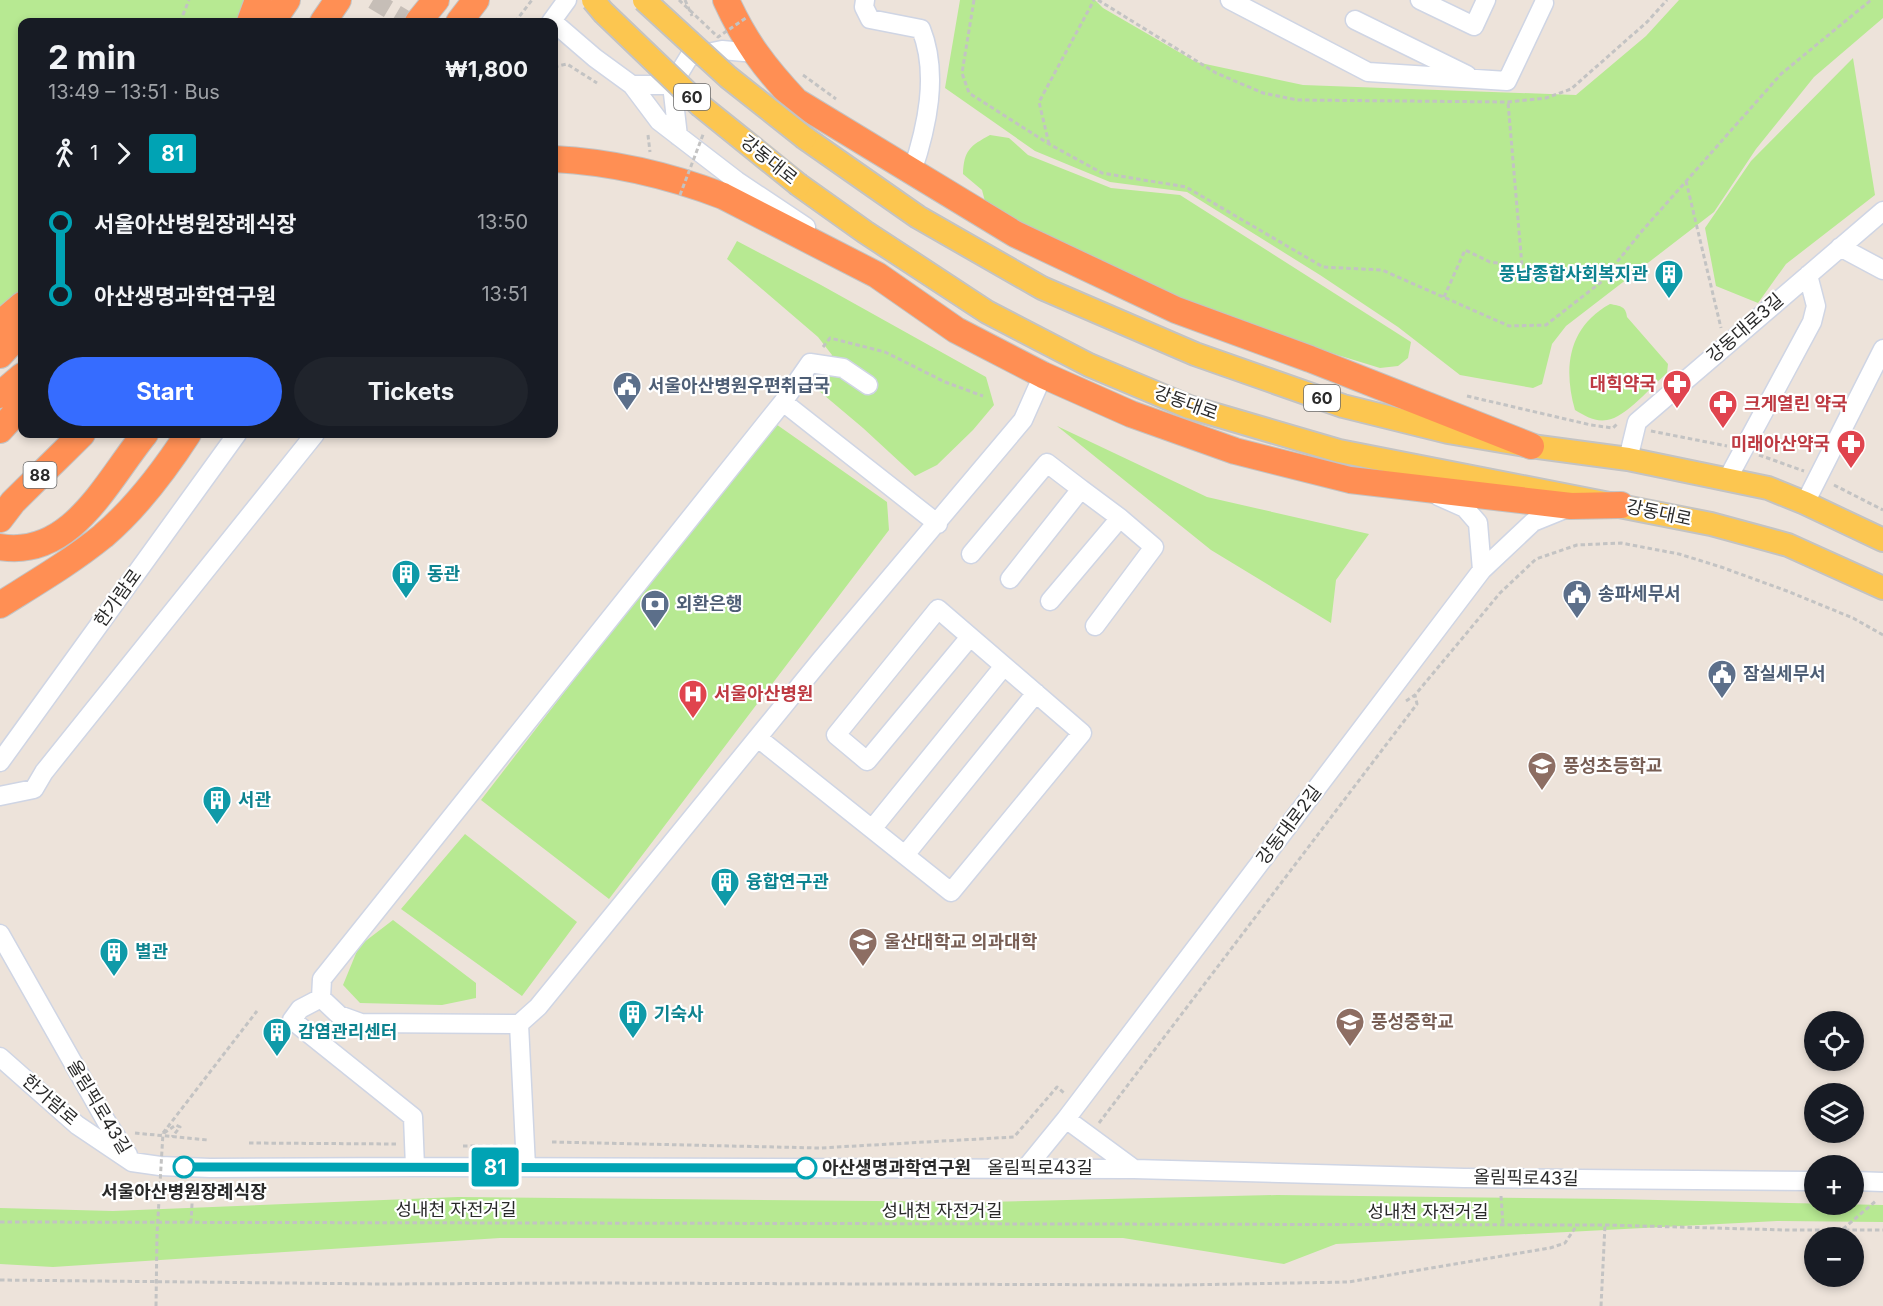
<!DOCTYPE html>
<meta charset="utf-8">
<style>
body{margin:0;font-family:Inter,"Noto Sans KR",sans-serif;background:#20242c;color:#f1f3f6;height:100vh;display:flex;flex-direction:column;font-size:22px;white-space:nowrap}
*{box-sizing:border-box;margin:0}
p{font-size:20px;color:#9ea1a6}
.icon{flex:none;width:33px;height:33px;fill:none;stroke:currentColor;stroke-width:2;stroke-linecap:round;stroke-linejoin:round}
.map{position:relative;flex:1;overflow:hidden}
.sheet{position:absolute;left:18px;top:18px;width:540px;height:420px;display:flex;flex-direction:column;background:#171b24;border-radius:12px;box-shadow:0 3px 9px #0003}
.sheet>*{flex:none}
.badge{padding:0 12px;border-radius:4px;font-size:21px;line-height:39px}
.controls{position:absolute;left:1804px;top:1011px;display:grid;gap:12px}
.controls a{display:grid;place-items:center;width:60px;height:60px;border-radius:50%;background:#171b24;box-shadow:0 3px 9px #0003;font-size:30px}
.map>.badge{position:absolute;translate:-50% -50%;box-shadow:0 0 0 3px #fff}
.legs{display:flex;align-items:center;gap:9px;height:66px;padding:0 30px;font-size:20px}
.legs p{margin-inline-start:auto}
.headline{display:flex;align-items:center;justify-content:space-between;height:102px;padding:0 30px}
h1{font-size:33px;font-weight:700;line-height:45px}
.action{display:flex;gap:12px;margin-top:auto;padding:12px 30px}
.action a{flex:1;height:69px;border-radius:36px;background:#366cff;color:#fff;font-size:24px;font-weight:700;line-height:69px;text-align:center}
.action a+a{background:#20242c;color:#f1f3f6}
ul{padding:0 30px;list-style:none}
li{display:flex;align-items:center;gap:21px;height:72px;font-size:22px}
li i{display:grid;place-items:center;width:9px;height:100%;margin:0 8px;background:currentColor}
li i::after{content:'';width:15px;height:15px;margin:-8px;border:4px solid;border-radius:50%;background:#171b24}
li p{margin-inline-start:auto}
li:first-child i{background:linear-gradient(#0000 50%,currentColor 0)}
li:last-child i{background:linear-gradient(currentColor 50%,#0000 0)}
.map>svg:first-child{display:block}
.green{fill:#b7e992}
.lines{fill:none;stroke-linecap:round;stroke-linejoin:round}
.minor-tunnel{stroke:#c6beb7;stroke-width:18;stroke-dasharray:18 9;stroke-linecap:butt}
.minor-casing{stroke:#cfd5e4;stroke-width:21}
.major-casing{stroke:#c3c3c3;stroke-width:26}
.highway-casing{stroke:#c3c3c3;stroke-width:28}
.path{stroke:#c3c3c3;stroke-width:3;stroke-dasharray:4.5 3;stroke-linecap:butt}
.minor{stroke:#fff;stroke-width:18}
.major{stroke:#fcc650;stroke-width:22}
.highway{stroke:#ff8f54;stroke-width:26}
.major-bridge-casing{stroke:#c3c3c3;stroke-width:26;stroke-linecap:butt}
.path-bridge{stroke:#c3c3c3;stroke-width:3;stroke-dasharray:4.5 3;stroke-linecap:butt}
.major-bridge{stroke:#fcc650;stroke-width:22}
.line-1-casing{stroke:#fff;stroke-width:14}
.line-1{stroke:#00a3b4;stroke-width:9}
.stop-1-dot{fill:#fff;stroke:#00a3b4;stroke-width:3}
.labels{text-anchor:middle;stroke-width:4.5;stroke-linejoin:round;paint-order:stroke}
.shield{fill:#fff;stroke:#6a6a6a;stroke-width:1.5}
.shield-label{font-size:16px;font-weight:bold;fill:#2a2a2a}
.street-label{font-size:18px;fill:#2a2a2a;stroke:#fff}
.culture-label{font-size:18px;font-weight:bold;fill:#0d838f;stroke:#fff;text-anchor:start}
.health-label{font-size:18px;font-weight:bold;fill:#be3a42;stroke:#fff;text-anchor:end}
.service-label{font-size:18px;font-weight:bold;fill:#4e5e75;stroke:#fff;text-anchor:start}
.education-label{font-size:18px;font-weight:bold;fill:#785e54;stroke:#fff;text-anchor:start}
.stop-label{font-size:18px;font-weight:bold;fill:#2a2a2a;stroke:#fff;text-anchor:start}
</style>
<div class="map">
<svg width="1883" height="1306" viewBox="0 0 1883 1306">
<rect width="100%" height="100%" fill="#ede3da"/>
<path class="green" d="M0,0H285L269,22H22V327L0,356Z
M960,0H1095L1103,8L1196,62L1303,85L1576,95L1646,36L1679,0H1883V18L1814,77L1756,149L1714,212L1566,326L1552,344L1542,384L1533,388L1460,375L1398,327L1320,275L1187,192L1110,182L1035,151L945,88Z
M1853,58L1875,195L1786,264L1758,303L1716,286L1705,228L1751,161Z
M990,135L1009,138L1028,155L1111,188L1180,195L1411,342L1408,358L1398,366L1380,368L1175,305L987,209L982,190L963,174C964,150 970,146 990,135Z
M737,241L821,285L986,377L994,405L973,430L937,465L915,476L863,428L812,385L832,355L818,337L727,259Z
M1610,304C1620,306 1626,306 1627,317L1668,364L1667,373C1653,385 1625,418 1607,420C1595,422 1585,416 1575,410C1563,368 1568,327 1610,304Z
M773,422L887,502L889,530L609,899L481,800Z
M1057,426L1207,497L1369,534L1336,580L1331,623L1211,550Z
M465,834L577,922L522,996L401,909Z
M393,920L476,983V998L442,1005L360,1003L343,985L359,946Z
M1277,1195L1613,1199L1883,1205V1222L1777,1221L1336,1244L1284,1264L1123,1238H500L53,1267L0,1264V1208L113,1211L458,1197L985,1202Z"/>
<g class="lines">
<path class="minor-tunnel" d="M373,0L410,22"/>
<g class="minor-casing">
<path id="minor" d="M865,0L864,7L870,19L921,29C939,74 927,127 912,172
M1230,0L1368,72L1507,81L1544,3
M1420,0L1474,26L1486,0
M1355,20L1467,75
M552,21L595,58L632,85L659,121L737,181L806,227
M551,22L567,0
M632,85H672
M678,136L672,85L689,57L722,50L755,53
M1840,247L1883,270
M783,402L810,363L843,368L868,385
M1628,459L1637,422L1883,211
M1728,478L1812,322L1816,306L1808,275
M1081,489L1120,518
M1438,496L1465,508L1478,523L1482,570
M1805,503L1883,349
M938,524L783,402L322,979L321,998L339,1015L361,1023L519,1024L538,1007L820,661L1023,420L1043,375
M971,554L1047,463L1081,489L1010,579
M1050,601L1120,518L1154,547L1095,626
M758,738L951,892L1082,733L938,609L836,735L867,761L970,637
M0,762L237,434
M0,796L34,789L44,772L315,434
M872,829L1004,666
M905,855L1036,693
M0,934L106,1121L128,1155
M321,998L300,1009L292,1020L413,1117L415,1167
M519,1024L526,1167
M0,1057L77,1125L132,1162L160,1166L210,1168L415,1167L1134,1169L1464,1178L1815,1181
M1066,1119L1134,1169
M1026,1168L1066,1119L1482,570L1533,522L1570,507
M1854,1181L1883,1182"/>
</g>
<g class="major-casing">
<path id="major" d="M805,138L918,217L1042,288L1195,354L1343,406L1448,432L1531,446L1628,459L1768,488L1805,503L1883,540
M799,185L865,232L987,312L1089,365L1189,407L1339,451L1711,524L1788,545L1883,588"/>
</g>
<g class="highway-casing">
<path id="highway" d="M726,0C745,42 765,68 796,101L1015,234L1176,310L1310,359L1531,446
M250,22L258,0
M272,22L287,0
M323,22L338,0
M418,22L436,0
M459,22L476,0
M554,159C612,162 668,175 723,196L877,275L956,330L1043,375L1131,414L1235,451L1350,480L1571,506L1621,505
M0,324L22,305
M0,355L22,331
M0,395L22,376
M0,430L22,406
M0,519L13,502L82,434
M0,547C72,559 107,480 145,434
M0,605C35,583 71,562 103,536C137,507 164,471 188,434"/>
</g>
<path class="path" d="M685,0L692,16
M974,0L962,73L969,93L1049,144L1102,173L1186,187L1323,267L1382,270L1509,326L1546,325L1600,283L1642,231L1781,74L1871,0
M1098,0L1216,73L1263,93L1297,100L1508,102L1546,98L1571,89L1647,22L1667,0
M180,22L189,0
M515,22L532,0
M554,67L567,64L597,83
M803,75L836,99
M648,135L650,152
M1049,144L1039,102L1094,0
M1686,181L1721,328
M1444,297L1465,250L1490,262L1522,266L1508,102
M823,347L830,338L885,352L945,382L983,396
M1467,396L1591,425L1613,428L1618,423
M1651,431L1727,446
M1759,455L1804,471
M1834,485L1883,510
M1406,701L1415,695L1500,593L1536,559L1577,545L1621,543L1679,554L1721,567L1787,591L1853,618L1883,635
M1099,1123L1417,704L1415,695
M135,1133L208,1140
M163,1133L257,1011
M164,1133L176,1125L180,1127L172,1137
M552,1142L820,1148L1014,1137L1057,1087L1064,1093
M249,1143L398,1144
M463,1146H502
M1819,1163H1851
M1501,1196L1503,1225
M0,1222L1605,1225L1786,1230H1883
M191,1223L193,1185
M1843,1229L1877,1200
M0,1280L382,1284L587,1283L1182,1285L1349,1282L1550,1248L1565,1243L1577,1225
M1601,1306L1605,1225"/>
<use href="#minor" class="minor"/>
<use href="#major" class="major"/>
<use href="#highway" class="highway"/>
<g class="major-bridge-casing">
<path id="major-bridge" d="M593,0L603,12L701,106L799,185
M644,0L728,77L805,138"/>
</g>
<path class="path-bridge" d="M679,0L718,37L746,18
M680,195L704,132
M156,1306L157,1234L163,1133"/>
<use href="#major-bridge" class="major-bridge"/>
</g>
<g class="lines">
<g class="line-1-casing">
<path id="line-1" d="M184,1167L806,1168"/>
</g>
<use href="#line-1" class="line-1"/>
</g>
<defs>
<g id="building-pin" transform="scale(1.5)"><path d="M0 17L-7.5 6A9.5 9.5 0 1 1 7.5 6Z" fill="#0f9aa8" stroke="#fff"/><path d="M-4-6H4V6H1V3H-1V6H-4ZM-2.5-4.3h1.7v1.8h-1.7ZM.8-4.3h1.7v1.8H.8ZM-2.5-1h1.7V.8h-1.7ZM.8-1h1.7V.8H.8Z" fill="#fff"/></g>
<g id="pharmacy-pin" transform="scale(1.5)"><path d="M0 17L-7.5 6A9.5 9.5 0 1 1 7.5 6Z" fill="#e0444e" stroke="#fff"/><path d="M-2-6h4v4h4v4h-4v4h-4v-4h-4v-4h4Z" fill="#fff"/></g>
<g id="civic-pin" transform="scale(1.5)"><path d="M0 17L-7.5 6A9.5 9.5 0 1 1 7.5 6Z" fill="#5c6f8a" stroke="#fff"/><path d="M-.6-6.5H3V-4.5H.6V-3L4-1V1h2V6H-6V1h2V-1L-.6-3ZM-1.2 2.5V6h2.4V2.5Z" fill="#fff"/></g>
<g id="bank-pin" transform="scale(1.5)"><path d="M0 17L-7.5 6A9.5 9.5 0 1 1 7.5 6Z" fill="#5c6f8a" stroke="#fff"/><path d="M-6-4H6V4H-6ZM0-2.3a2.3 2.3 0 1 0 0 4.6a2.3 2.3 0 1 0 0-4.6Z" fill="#fff"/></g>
<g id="hospital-pin" transform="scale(1.5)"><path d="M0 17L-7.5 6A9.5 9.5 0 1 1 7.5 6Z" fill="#e0444e" stroke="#fff"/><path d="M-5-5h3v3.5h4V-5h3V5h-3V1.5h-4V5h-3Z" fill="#fff"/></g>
<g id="school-pin" transform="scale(1.5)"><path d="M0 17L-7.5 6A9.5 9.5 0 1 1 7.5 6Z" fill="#8d6e63" stroke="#fff"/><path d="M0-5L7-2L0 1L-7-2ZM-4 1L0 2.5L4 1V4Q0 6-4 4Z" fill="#fff"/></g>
<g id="university-pin" transform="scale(1.5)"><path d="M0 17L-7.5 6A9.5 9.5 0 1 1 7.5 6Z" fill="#8d6e63" stroke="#fff"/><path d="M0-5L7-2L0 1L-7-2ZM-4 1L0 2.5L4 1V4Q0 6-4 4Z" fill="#fff"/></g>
</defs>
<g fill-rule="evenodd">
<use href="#building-pin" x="1669" y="274"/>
<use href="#pharmacy-pin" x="1677" y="384"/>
<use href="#civic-pin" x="627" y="386"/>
<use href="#pharmacy-pin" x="1723" y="404"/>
<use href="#pharmacy-pin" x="1851" y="444"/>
<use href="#building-pin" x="406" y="574"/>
<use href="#civic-pin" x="1577" y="594"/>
<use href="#bank-pin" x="655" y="604"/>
<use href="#civic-pin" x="1722" y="674"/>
<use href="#hospital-pin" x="693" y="694"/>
<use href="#school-pin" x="1542" y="766"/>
<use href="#building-pin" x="217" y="800"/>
<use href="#building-pin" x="725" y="882"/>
<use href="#university-pin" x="863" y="942"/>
<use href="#building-pin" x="114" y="952"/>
<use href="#building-pin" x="633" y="1014"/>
<use href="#school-pin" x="1350" y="1022"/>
<use href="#building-pin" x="277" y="1032"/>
</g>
<g class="stop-1-dot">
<circle cx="184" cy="1167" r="10"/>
<circle cx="806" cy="1168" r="10"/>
</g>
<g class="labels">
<g class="shield">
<rect x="674" y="84" width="36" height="26" rx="4.5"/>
<rect x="1304" y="385" width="36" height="26" rx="4.5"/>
<rect x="23.5" y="462" width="33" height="26" rx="4.5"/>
</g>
<g class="shield-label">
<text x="692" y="103">60</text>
<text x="1322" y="404">60</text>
<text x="40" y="481">88</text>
</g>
<g class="street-label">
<text transform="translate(769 160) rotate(39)" y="6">강동대로</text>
<text transform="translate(1745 328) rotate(-41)" y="6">강동대로3길</text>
<text transform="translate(1186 403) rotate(20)" y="6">강동대로</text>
<text transform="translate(1659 513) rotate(12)" y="6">강동대로</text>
<text transform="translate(118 598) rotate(-54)" y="6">한가람로</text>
<text transform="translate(1289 825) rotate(-53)" y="6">강동대로2길</text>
<text transform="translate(50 1100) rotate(41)" y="6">한가람로</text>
<text transform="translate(99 1107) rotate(59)" y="6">올림픽로43길</text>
<text x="1040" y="1174">올림픽로43길</text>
<text transform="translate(1526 1178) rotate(1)" y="6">올림픽로43길</text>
<text x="456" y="1216">성내천 자전거길</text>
<text x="942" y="1217">성내천 자전거길</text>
<text x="1428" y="1218">성내천 자전거길</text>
</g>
<g class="culture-label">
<text x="1648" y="280" text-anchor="end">풍납종합사회복지관</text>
<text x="427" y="580">동관</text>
<text x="238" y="806">서관</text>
<text x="746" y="888">융합연구관</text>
<text x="135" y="958">별관</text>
<text x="654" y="1020">기숙사</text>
<text x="298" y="1038">감염관리센터</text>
</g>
<g class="health-label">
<text x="1656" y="390">대힉약국</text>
<text x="1744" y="410" text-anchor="start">크게열린 약국</text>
<text x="1830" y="450">미래아산약국</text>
<text x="714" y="700" text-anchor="start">서울아산병원</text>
</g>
<g class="service-label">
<text x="648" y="392">서울아산병원우편취급국</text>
<text x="1598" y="600">송파세무서</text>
<text x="676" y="610">외환은행</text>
<text x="1743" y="680">잠실세무서</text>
</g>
<g class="education-label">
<text x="1563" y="772">풍성초등학교</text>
<text x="884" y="948">울산대학교 의과대학</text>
<text x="1371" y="1028">풍성중학교</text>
</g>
<g class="stop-label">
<text x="822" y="1174">아산생명과학연구원</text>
<text x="184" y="1198" text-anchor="middle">서울아산병원장례식장</text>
</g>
</g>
</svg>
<div class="controls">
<a><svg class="icon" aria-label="locate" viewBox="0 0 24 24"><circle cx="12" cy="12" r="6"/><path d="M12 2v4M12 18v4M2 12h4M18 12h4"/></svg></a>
<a><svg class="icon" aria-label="layers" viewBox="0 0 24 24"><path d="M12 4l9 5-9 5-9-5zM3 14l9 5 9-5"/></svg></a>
<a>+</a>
<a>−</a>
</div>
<b class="badge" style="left:495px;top:1167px;background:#00a3b4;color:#fff">81</b>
<section class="sheet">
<div class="headline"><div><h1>2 min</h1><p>13:49 – 13:51 · Bus</p></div><b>₩1,800</b></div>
<div class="legs"><svg class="icon" aria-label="walk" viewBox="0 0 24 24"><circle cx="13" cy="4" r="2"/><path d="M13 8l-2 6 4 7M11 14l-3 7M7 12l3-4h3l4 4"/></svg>1<svg class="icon" aria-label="forward" viewBox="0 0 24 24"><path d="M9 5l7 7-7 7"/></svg><b class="badge" style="background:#00a3b4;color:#fff">81</b></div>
<ul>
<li><i style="color:#00a3b4"></i><b>서울아산병원장례식장</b><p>13:50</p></li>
<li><i style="color:#00a3b4"></i><b>아산생명과학연구원</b><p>13:51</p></li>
</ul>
<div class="action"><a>Start</a><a>Tickets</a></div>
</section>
</div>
